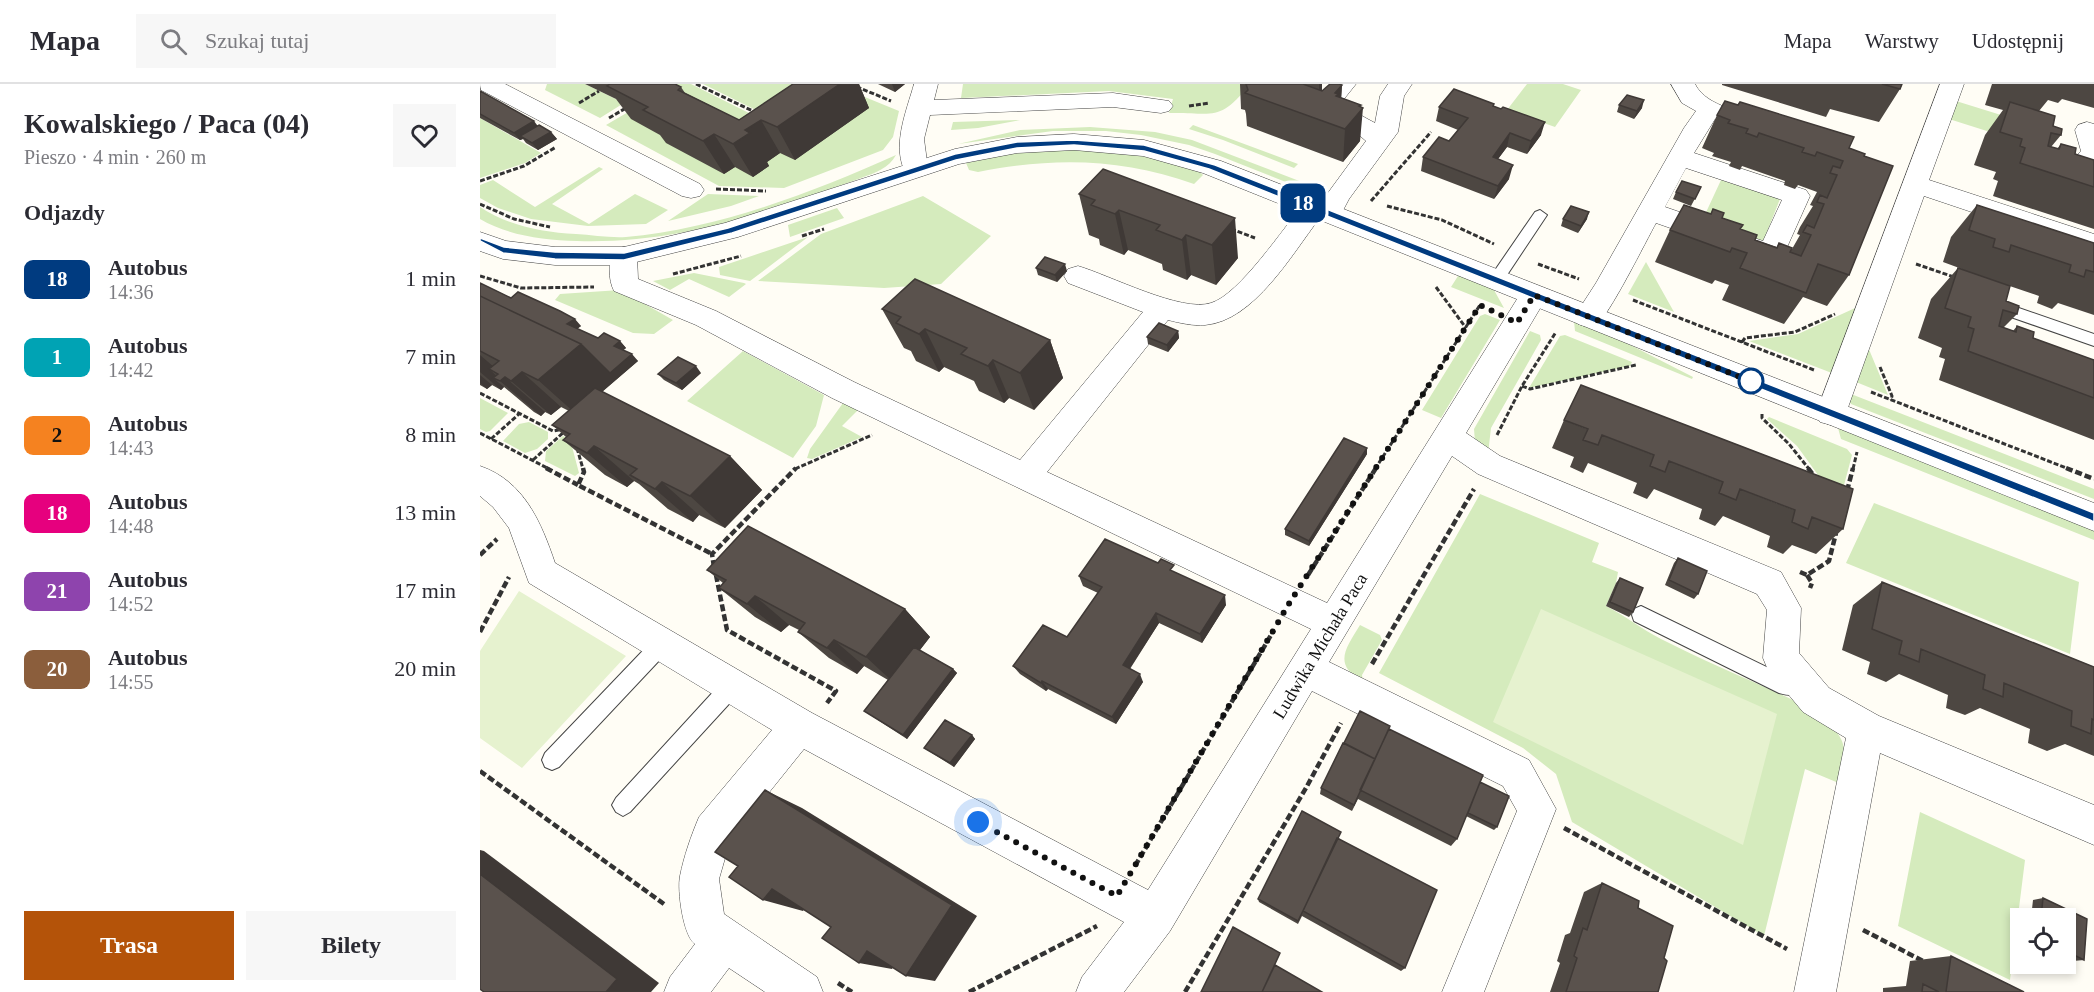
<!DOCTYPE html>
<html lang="pl">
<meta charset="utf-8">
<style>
body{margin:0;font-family:Georgia,serif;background:#f7f7f7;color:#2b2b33;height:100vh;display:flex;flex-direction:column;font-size:22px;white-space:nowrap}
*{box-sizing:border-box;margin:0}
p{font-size:20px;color:#7c7c81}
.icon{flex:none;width:33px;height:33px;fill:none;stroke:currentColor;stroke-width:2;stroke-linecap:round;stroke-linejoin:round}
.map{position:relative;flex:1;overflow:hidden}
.side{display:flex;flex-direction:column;background:#fff;width:480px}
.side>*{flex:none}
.badge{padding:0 12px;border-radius:9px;font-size:21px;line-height:39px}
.controls{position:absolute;left:1530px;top:824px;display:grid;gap:12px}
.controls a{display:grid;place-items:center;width:66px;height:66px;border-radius:0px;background:#fff;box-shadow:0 3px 9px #0003;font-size:30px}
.you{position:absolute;width:30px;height:30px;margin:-15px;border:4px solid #fff;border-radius:50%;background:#1a73e8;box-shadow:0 0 0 9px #1a73e833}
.map>.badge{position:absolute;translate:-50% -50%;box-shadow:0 0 0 3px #fff}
h2{padding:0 24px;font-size:22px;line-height:54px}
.round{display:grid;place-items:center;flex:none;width:63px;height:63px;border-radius:0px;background:#f7f7f7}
.summary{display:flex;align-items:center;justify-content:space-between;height:102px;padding:0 24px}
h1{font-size:28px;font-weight:700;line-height:45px}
.primary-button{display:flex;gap:12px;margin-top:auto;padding:12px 24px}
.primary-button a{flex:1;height:69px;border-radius:0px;background:#b45309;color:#fff;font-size:24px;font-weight:700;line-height:69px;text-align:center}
.primary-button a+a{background:#f7f7f7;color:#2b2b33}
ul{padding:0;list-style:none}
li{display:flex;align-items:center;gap:18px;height:78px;padding:0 24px}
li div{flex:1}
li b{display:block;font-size:22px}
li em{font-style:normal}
li .badge{min-width:66px;font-weight:700;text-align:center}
header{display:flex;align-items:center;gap:36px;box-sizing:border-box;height:84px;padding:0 30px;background:#fff;border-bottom:2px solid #e1e1e2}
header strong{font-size:28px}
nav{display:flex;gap:33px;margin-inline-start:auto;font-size:21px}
.search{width:420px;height:54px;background:#f7f7f7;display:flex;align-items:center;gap:15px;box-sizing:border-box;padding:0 21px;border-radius:0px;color:#7c7c81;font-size:22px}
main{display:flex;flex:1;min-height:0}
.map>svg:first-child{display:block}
.green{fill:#d5ebbd}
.pitch{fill:#e6f2cf}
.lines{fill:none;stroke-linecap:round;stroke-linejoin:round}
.service-casing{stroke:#444;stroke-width:2}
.minor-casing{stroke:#444;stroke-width:1}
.tertiary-casing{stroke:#444;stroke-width:1}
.path-far1{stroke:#333;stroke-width:3;stroke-dasharray:5 2;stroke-linecap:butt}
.path{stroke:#333;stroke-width:4.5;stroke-dasharray:7 3;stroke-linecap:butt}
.service{fill:#fff;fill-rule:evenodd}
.minor{fill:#fff;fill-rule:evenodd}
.tertiary{fill:#fff;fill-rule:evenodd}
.wall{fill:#4d4742}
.shaded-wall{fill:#3f3936;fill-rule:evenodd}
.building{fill:#5a524d;stroke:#3f3936;stroke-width:1.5}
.line{fill:#003b80;stroke:#fff;stroke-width:1.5}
.walk{stroke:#111;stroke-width:6;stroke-dasharray:0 10.8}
.stop-dot{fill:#fff;stroke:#003b80;stroke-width:3}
.labels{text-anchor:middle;stroke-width:6;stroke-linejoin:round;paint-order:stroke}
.street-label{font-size:18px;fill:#111;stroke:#fff}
</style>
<header>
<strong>Mapa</strong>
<div class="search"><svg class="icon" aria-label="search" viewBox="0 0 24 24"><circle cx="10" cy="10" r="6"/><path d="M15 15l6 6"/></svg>Szukaj tutaj</div>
<nav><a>Mapa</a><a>Warstwy</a><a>Udostępnij</a></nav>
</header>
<main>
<section class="side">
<div class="summary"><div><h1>Kowalskiego / Paca (04)</h1><p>Pieszo · 4 min · 260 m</p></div><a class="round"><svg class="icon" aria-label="heart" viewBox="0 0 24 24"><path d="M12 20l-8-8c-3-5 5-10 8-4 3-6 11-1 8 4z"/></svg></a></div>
<h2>Odjazdy</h2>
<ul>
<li><span class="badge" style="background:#003b80;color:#fff">18</span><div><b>Autobus</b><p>14:36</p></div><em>1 min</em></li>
<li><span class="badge" style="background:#00a3b4;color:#fff">1</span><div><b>Autobus</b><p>14:42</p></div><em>7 min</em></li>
<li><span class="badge" style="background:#f58220;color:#111">2</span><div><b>Autobus</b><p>14:43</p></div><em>8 min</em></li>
<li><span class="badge" style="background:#e6007e;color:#fff">18</span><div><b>Autobus</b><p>14:48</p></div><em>13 min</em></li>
<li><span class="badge" style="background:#8e44ad;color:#fff">21</span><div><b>Autobus</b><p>14:52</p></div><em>17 min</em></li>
<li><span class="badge" style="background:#8b5e3c;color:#fff">20</span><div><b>Autobus</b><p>14:55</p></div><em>20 min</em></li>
</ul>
<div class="primary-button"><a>Trasa</a><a>Bilety</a></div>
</section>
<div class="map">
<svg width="1614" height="908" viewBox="0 0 1614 908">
<rect width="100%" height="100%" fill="#fffdf5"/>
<path class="green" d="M67,0H105L144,19L120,34L65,6Z
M196,0H211L291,40L375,9L419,27L413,53L403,66L304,104L239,102L126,41Z
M223,0H322L292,34Z
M483,0H770C739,39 734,28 689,29L693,15L629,7L481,14Z
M1047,0H1083L1101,6L1075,43L1027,26Z
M1476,17L1563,44L1557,63L1469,35Z
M0,34L61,69L45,79L0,94Z
M540,36L498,44L471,46L473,38Z
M713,41L818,80L814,84L743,56L709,45Z
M610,43L675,48L712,56L848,108L836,110L735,70L709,61L661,51L626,47H573L478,60L540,46Z
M575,66H608L669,73L720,88L723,91L714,100C641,74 574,73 498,88L489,86L486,79L530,70Z
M416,71C409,84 395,89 381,94C285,129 201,160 97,157C64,156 29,152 0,135V123C29,142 62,148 96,150C112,151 130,154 146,153C237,145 334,108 416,71Z
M119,83L123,85L72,120L109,140L155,110L188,126L166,140L108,142L51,135L18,124L0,114V101L13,96L55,123Z
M1241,96L1300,115L1283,158L1222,137Z
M228,110L279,112L251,122L188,137Z
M443,112L511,152L461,200L404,204L278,197L341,150Z
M357,124L364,134L310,153L308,141Z
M328,153L270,197L240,191L239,183Z
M1166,178L1194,228L1148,210Z
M214,189L264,199L266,200L249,213L209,195L190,206L173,197Z
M982,191L1014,206L1024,224L971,203L978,192Z
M140,206L193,236L174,250L153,249L75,216L80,210Z
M1384,220L1357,291L1269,257L1318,250Z
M1005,230L1020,236L961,334L942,326L1000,232Z
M1094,237L1127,249L1213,293L1212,295L1095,247Z
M1050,247L1060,251L1061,256L1011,344L1008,370L995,358L994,345Z
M1085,251L1152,278L1150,282L1049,304L1080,252Z
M1388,263L1408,311L1376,298Z
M263,267L344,311L336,342L313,374L207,317Z
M1371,310L1614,405V415L1371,320L1369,317Z
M0,314L28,329L10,347L6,348L0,345Z
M363,319L378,326L362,342L382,353L332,375L327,374L330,365Z
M1289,333L1367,365L1372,371L1359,420L1317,362L1287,335Z
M49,338L68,348V355L57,365L45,369L23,357L39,340Z
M1358,344L1373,347L1614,443V456L1361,355Z
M83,352L90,355L99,389L95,392L65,377L66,367Z
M1000,410L1119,459L1112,478L1138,488L1136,499L1126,522C1146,532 1161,545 1181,555C1232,581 1285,602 1336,627C1367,655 1368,660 1361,700L1325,685L1284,852L1092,738L1076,690L1043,664L899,589Z
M1394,419L1599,498L1590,570L1366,479Z
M880,541L900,551L902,556L882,591L883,597C852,581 866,564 880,541Z
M1440,728L1545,776L1530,896L1418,842Z"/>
<path class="pitch" d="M39,507L146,572L42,684L0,654V567Z
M1061,525L1297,630L1263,761L1013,638Z"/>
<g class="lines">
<g class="service-casing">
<path id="service" d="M1060,126L1067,131L1021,200H1011L1009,196L1011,192L1055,128Z
M1533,222L1614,250V262L1528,232L1525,228L1528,224Z
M1161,522L1307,593L1327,595L1330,602L1327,609C1317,612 1309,612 1299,609L1154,537L1152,531L1154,525Z
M182,551L189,554L192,560L189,566L79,683L72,686L65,683L62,676L65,669L175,554Z
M252,593L259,595L262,602L259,609L150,728L143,732L136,728L132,721L136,714L245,595Z"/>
</g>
<g class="minor-casing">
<path id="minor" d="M0,0H25L220,100L224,106L220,112L211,114L202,112L1,6Z
M434,0H458L454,16L633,9L689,17L693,22L689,27L681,29L633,23L450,31L444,55L448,85L445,91L436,93L427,91C410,64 427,26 434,0Z
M851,0H876L860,20L895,39L900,12L908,0H932L924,12L918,48L869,115L858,136L849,139L839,135C812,170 774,237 725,241C713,242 700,239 688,236L567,388L847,519L1044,204L1054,201L1064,204L1068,211L986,349L1020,372L1301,488L1321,524L1319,569L1349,604L1399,632L1614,721V761L1400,669L1356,908H1314L1366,654L1323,628L1288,586L1283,574L1287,526L1277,510L998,390L972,372L849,578L1049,676L1076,725L1004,908H962L1037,727L1023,702L832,607L690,847L644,908H596L602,893L644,838L324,665L250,757L239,795L244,830L337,893L343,908H285L249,884L231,908H184L190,893L215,860C203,852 197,806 200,792C204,772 211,752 219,733L292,646L49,499L29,444L13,423L0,412V382C44,397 61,438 75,479L332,629L668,806L831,545L352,314L216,241L134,207C128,196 128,176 134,165L144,163L154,165L157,172L158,195L236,227L374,298L540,376L663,228L588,199L584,192L588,185L598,182C629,191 702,229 731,219C759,211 805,142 825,118L834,115L842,117L886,57C871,42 846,38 834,21Z
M1191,0H1215C1227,24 1266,28 1289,36L1293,41L1289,46L1281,49L1235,35L1214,69L1326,106L1330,112L1304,170L1300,177L1291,179L1176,139C1167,155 1128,234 1116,241C1110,244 1104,242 1098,240L1094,233L1116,199L1204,44L1216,27L1202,19ZM1206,84L1302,116L1283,157L1185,123Z
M1460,0H1484L1449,96L1614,150V169L1444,112L1366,329L1362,338L1351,341L1340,338L1336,329Z
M1607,38L1614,40V83C1604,93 1598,100 1583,96L1579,90L1601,67L1595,46L1598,41Z"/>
</g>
<g class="tertiary-casing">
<path id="tertiary" d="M594,50L664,56L741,77L1614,419V447L723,89L663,72L594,66L537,69L479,80L258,153L144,181H75L23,175L0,167V148L26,157L75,163H144L245,139L475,65L537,53Z"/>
</g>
<path class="path-far1" d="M216,0L277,29
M370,0L411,17
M99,19L119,7
M709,22L729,19
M129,34L146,24
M0,97L44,82L76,63
M236,105L286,107
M891,117L951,48
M0,120L34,135L70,143
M907,122L962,136L1014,160
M751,145L775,154
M322,152L344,145
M1058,180L1099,195
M1436,180L1474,193
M193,190L261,172
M0,192L41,204L114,203
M956,203L986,244
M1153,216L1334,286
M1262,258L1265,254L1315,248L1355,230
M1400,283L1412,312L1411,316
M1042,302L1050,305L1156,281
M1391,308L1589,385
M0,309L73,347L83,345
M1282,330V334L1309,360L1329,385
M0,349L69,385
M1017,351L1042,302L1076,248
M11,355L39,330
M97,364L103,385
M53,376L85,347
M315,385L392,351
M895,385L1000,221
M1373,385L1377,368"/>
<path class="path" d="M66,384L98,401
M103,384L104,388L98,401L232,470
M1328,384L1334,392
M1586,384L1614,395
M1367,407L1373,384
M0,471L17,455
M234,483L232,470L316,384
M1320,488L1327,491L1349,477L1356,449
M236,491L247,546L356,607L347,619
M828,491L896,384
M1327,491L1332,499L1330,504
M0,548L29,493
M892,580L994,405
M0,687L184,820
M1084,744L1307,865
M655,782L794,546
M1383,846L1443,877
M358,899L372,908
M489,908L617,842
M705,908L826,704L861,639"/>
<use href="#service" class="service"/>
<use href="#minor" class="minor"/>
<use href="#tertiary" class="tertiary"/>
</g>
<path class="wall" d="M105,0H195L201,3L205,9L259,36L313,0H379L389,24L315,76L300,69L287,78L289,82L273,93L255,83L244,90L186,59L180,51L151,35L136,15Z
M398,0H425L415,8Z
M760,0H842V7L862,1L861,14L881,23L880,57L863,78L767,42L766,30L765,26L761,25Z
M1242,0H1422L1420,5L1399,38L1350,25L1346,33L1242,1Z
M1512,0H1614V24L1582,15L1578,19L1568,16L1559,27L1581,51L1571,63L1577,65L1581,60L1595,70L1614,76V145L1513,112L1518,97L1513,95L1516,88L1494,81L1505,51L1523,26L1505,21Z
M0,7L57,42L71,48L77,55L58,66L46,59L43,55L40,56L0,34Z
M1014,20V23L1061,51L1047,70L1027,63L1018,75L1029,95L1014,115L941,87L943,73L969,57L978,46L956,37L959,23Z
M1139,21L1162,24L1154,35L1137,28Z
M1237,31L1369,64L1384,72L1369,191L1347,222L1323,213L1304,240L1242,216L1249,201L1235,196L1232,200L1175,178L1190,146L1242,134L1275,156L1297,163L1299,159L1312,165L1320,151L1317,150L1320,143L1333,122L1330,121L1337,108L1318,101L1315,105L1304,101L1305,97L1262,82L1260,86L1249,82L1251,78L1232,72L1234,69L1222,64Z
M623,85L758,174L736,201L711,191L707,196L683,186L682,180L648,166L644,171L620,161L619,155L609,151L599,110Z
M1221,103L1211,122L1193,115L1196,108Z
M1497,121L1614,159V231L1578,219L1572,225L1557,219L1559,212L1506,194L1537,230L1523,244L1533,247L1537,242L1553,254L1613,276L1614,275V356L1459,296L1465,275L1459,273L1462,264L1438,254L1451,215L1478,184L1482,185L1463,178L1471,153Z
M1083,135H1107L1098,149L1081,142Z
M556,184L587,187L577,198L558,191Z
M0,199L31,214L101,242L97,245L118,254L140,257L146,264L143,266L158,277L122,308L250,372L282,406L245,444L219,431L213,438L188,425L159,400L154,397L147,403L125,391L83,356L86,353L72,341L89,327L81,323L71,331L65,328L61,332L54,328L24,303L21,306L12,301L7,305L0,301Z
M402,225L570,256L583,294L554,326L529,314L524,319L499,307L494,297L464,283L459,288L436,277L431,267L424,264Z
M698,247L699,254L688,268L668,260L667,253Z
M221,289L202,306L184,296L178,290Z
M1084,336L1363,445L1336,470L1312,461L1303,470L1287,463L1290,452L1243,432L1235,442L1219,435L1222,425L1174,405L1167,415L1153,409L1157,399L1108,379L1103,389L1090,383L1094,373L1072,364Z
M887,364V370L829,462L805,451V445Z
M1198,474L1218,510L1214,515L1185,501L1194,479Z
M227,486L425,525L450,553L440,566L473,585L477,589L427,655L384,627L408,596L384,582L377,590L349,574L318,548L319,546L309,541L301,548L275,533L239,504L243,499Z
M695,488L746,521L722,559L679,539L650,585L663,598L636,640L568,605L566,607L540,590L533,582L587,553L618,509L603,502L599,492Z
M1140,494L1153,528L1149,533L1126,522L1136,499Z
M1402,498L1614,583V672L1585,660L1567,667L1548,659L1550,645L1500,624L1485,631L1466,624L1468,611L1419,590L1406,598L1387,590L1390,578L1362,566L1373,521Z
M909,645L1000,698L1017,743L1014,746L986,732L977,755L971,762L878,715L872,727L840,710L841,704Z
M492,651L495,655L474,683L444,664Z
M859,754L925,884L921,887L822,832L818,840L779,818L778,815Z
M1122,799L1158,824L1184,874L1178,908H1070L1080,879L1077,877L1085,851L1090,849L1104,808Z
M1563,814L1607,835L1604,876L1593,877L1586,874V834H1551L1553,816Z
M1471,872L1544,908H1403V904L1426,902L1430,877Z"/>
<path class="shaded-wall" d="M360,0H379L389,24L315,76L297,43Z
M412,0H425L415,8Z
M839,0H842V8L839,10Z
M862,1L860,34L855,9Z
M1164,16L1162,24L1154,35L1157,27Z
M881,21L880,27L883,24L880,57L863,78L865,45Z
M281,36L300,69L287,78L289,82L273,93L253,60L265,46Z
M54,37L60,45L40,52L43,55L40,56L34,49Z
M1065,38L1061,51L1047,70L1051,57Z
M71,48L77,55L58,66L52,59Z
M1030,49L1027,63L1009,87L1013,73Z
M234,50L255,83L244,90L223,57Z
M1033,81L1029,95L1014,115L1018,102Z
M639,126L648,166L644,171L635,130Z
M1109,128L1107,135L1098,149L1101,142Z
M755,134L758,174L736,201L732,161Z
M706,151L711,191L707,196L702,156Z
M585,180L587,187L577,198L575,191Z
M95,235L101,242L94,247L87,240Z
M445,245L464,283L459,288L439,250Z
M698,247L699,254L688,268L687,261Z
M570,256L583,294L554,326L540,289Z
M140,257L146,264L140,269L134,262Z
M101,260L152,270L158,277L96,330L58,296Z
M0,271L28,295L25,293L65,328L61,332L20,297L13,294L24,303L21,306L0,288ZM9,285L18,290L21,296Z
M513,276L529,314L524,319L508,282Z
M216,282L221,289L202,306L196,299Z
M42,288L81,323L71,331L31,297Z
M0,291L12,301L7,305L0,299Z
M114,362L154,397L147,403L107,369Z
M887,364V370L829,462V457Z
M250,372L282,406L245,444L210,412Z
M182,398L219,431L213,438L175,405Z
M745,511L746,521L722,559L720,550Z
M275,512L309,541L301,548L267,520Z
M425,525L450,553L414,599L386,573Z
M676,529L679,539L646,590L643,581Z
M354,556L384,582L377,590L347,564Z
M473,585L477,589L427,655L423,651Z
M660,590L663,598L636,640L632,633Z
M562,597L568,605L566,607L561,599Z
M492,651L495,655L474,683L470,679Z
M285,706L322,724L497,832L455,897L426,892Z
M0,766L4,767L179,899L171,908H126L0,790Z
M292,805L330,817L323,827L283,816Z
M387,867L419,874L412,885L379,879Z"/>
<path class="building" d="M130,0H195L201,3L198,6L259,36L313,0H360L297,43L281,36L265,46L270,49L253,60L234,50L223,57L163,26L168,23L127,2Z
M766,0H823L842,7L850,0H859L862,1L855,9L858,10L856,12L881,21L879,22L883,24L865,45L765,9L768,6Z
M1402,0H1422L1420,5Z
M974,5L1014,20L1013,22L1021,25L1023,23L1065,38L1051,57L1030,49L1013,73L1033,81L1018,102L943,73L959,53L969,57L988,34L959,23Z
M0,7L54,37L34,49L0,30Z
M1147,11L1164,16L1157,27L1139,21Z
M1245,17L1258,21L1260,18L1374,53L1369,64L1385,70L1384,72L1413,82L1369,191L1338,180L1326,209L1260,184L1267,169L1252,164L1250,168L1190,146L1204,121L1231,130L1233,125L1244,129L1242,134L1263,141L1260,145L1277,151L1275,156L1297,164L1299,159L1312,164L1310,168L1321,172L1331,151L1323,148L1327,141L1334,144L1344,120L1337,118L1340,111L1347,114L1357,91L1350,89L1353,82L1360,84L1363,77L1337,68L1335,72L1322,68L1324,64L1279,49L1277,53L1266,49L1268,45L1248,39L1250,36L1237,31Z
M1530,18L1575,32L1573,42L1582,45L1581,51L1571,49L1568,62L1579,65L1581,60L1596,64L1595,70L1614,76V103L1540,79L1545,64L1540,62L1542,55L1520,48Z
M59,41L71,48L52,59L40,52Z
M623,85L755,134L732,161L706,151L702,156L676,146L680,141L639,126L635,130L611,121L615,116L599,110Z
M1202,97L1221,103L1215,115L1196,108Z
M1497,121L1614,159V188L1606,186L1604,193L1589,188L1591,181L1531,161L1529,168L1513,163L1515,155L1489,146Z
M1091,122L1109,128L1101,142L1083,135Z
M565,173L585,180L575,191L556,184Z
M1478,184L1530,202L1526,217L1539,222L1537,230L1523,226L1519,242L1536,248L1537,242L1554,248L1553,254L1614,276V314L1488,267L1494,245L1488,243L1491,233L1465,224Z
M435,195L570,256L540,289L513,276L508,282L481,270L487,264L445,245L439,250L416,239L421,233L402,225Z
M0,199L31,214L38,208L80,227L95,235L87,240L118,254L124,249L140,257L134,262L152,270L130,289L101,260L0,212Z
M0,212L101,260L58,296L42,288L31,297L25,293L20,297L13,294L18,290L9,285L19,277L0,267Z
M679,239L698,247L687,261L667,253Z
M198,273L216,282L196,299L178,290Z
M1101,301L1373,405L1363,445L1332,433L1328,445L1312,438L1315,426L1260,405L1256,416L1239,409L1243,398L1189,377L1185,388L1170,382L1174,371L1122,351L1118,361L1103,356L1108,345L1084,336Z
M115,304L250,372L210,412L182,398L175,405L150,391L157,385L114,362L107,369L83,356L90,350L72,341Z
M864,354L887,364L829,457L805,445Z
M268,442L425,525L386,573L354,556L347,564L318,548L325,539L275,512L267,520L239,504L246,496L227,486Z
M625,455L678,479L681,475L694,481L690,486L745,511L720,550L676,529L643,581L660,590L632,633L562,597L561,599L533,582L563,541L587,553L622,503L599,492Z
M1198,474L1227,487L1218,510L1189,496Z
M1140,494L1163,504L1153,528L1130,518Z
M1402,498L1614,583V636L1612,635L1611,650L1591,642L1592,627L1524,599L1523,613L1503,605L1505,591L1441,565L1439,578L1419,570L1422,557L1392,545Z
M434,563L473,585L423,651L384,627Z
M880,627L910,642L895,675L864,659Z
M465,636L492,651L470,679L444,664Z
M909,645L1003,691L977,755L880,706Z
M863,659L895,675L874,721L841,704Z
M1000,698L1029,712L1017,743L988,729Z
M285,706L472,821L426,892L387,867L379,879L342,854L351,843L292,805L283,816L249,793L258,782L235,768Z
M822,727L861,748L818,837L778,815Z
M857,754L957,806L925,884L823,827Z
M0,790L137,895L126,908H4L0,905Z
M1122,799L1159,817L1158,824L1193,842L1184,874L1187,877L1178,908H1086L1097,874L1094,872L1103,844L1107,846Z
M1563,814L1607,835L1604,876L1586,867V834H1561Z
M753,843L800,869L782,908H721Z
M1471,872L1544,908H1466Z
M795,881L842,908H782Z
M1443,900L1459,908H1442Z"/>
<path class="line" d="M594,56L664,61L735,81L1614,429V438L1610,436L729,85L664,67L594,61L537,64L476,76L252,149L144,176L75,175L23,169L0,157V154L24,163L75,168L144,169L248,144L475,70L537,58Z"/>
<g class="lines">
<path class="walk" d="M498,738L637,812L810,518L1000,221L1037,239L1054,211L1278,300L1271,297"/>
</g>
<circle class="stop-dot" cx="1271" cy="297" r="12"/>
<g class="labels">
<g class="street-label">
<text transform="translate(840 562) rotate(-59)" y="6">Ludwika Michała Paca</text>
</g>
</g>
</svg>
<div class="controls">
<a><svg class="icon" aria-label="locate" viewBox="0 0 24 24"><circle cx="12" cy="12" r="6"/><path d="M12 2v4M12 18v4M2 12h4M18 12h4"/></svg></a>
</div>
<div class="you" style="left:498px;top:738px"></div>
<b class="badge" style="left:823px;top:119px;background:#003b80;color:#fff">18</b>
</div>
</main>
